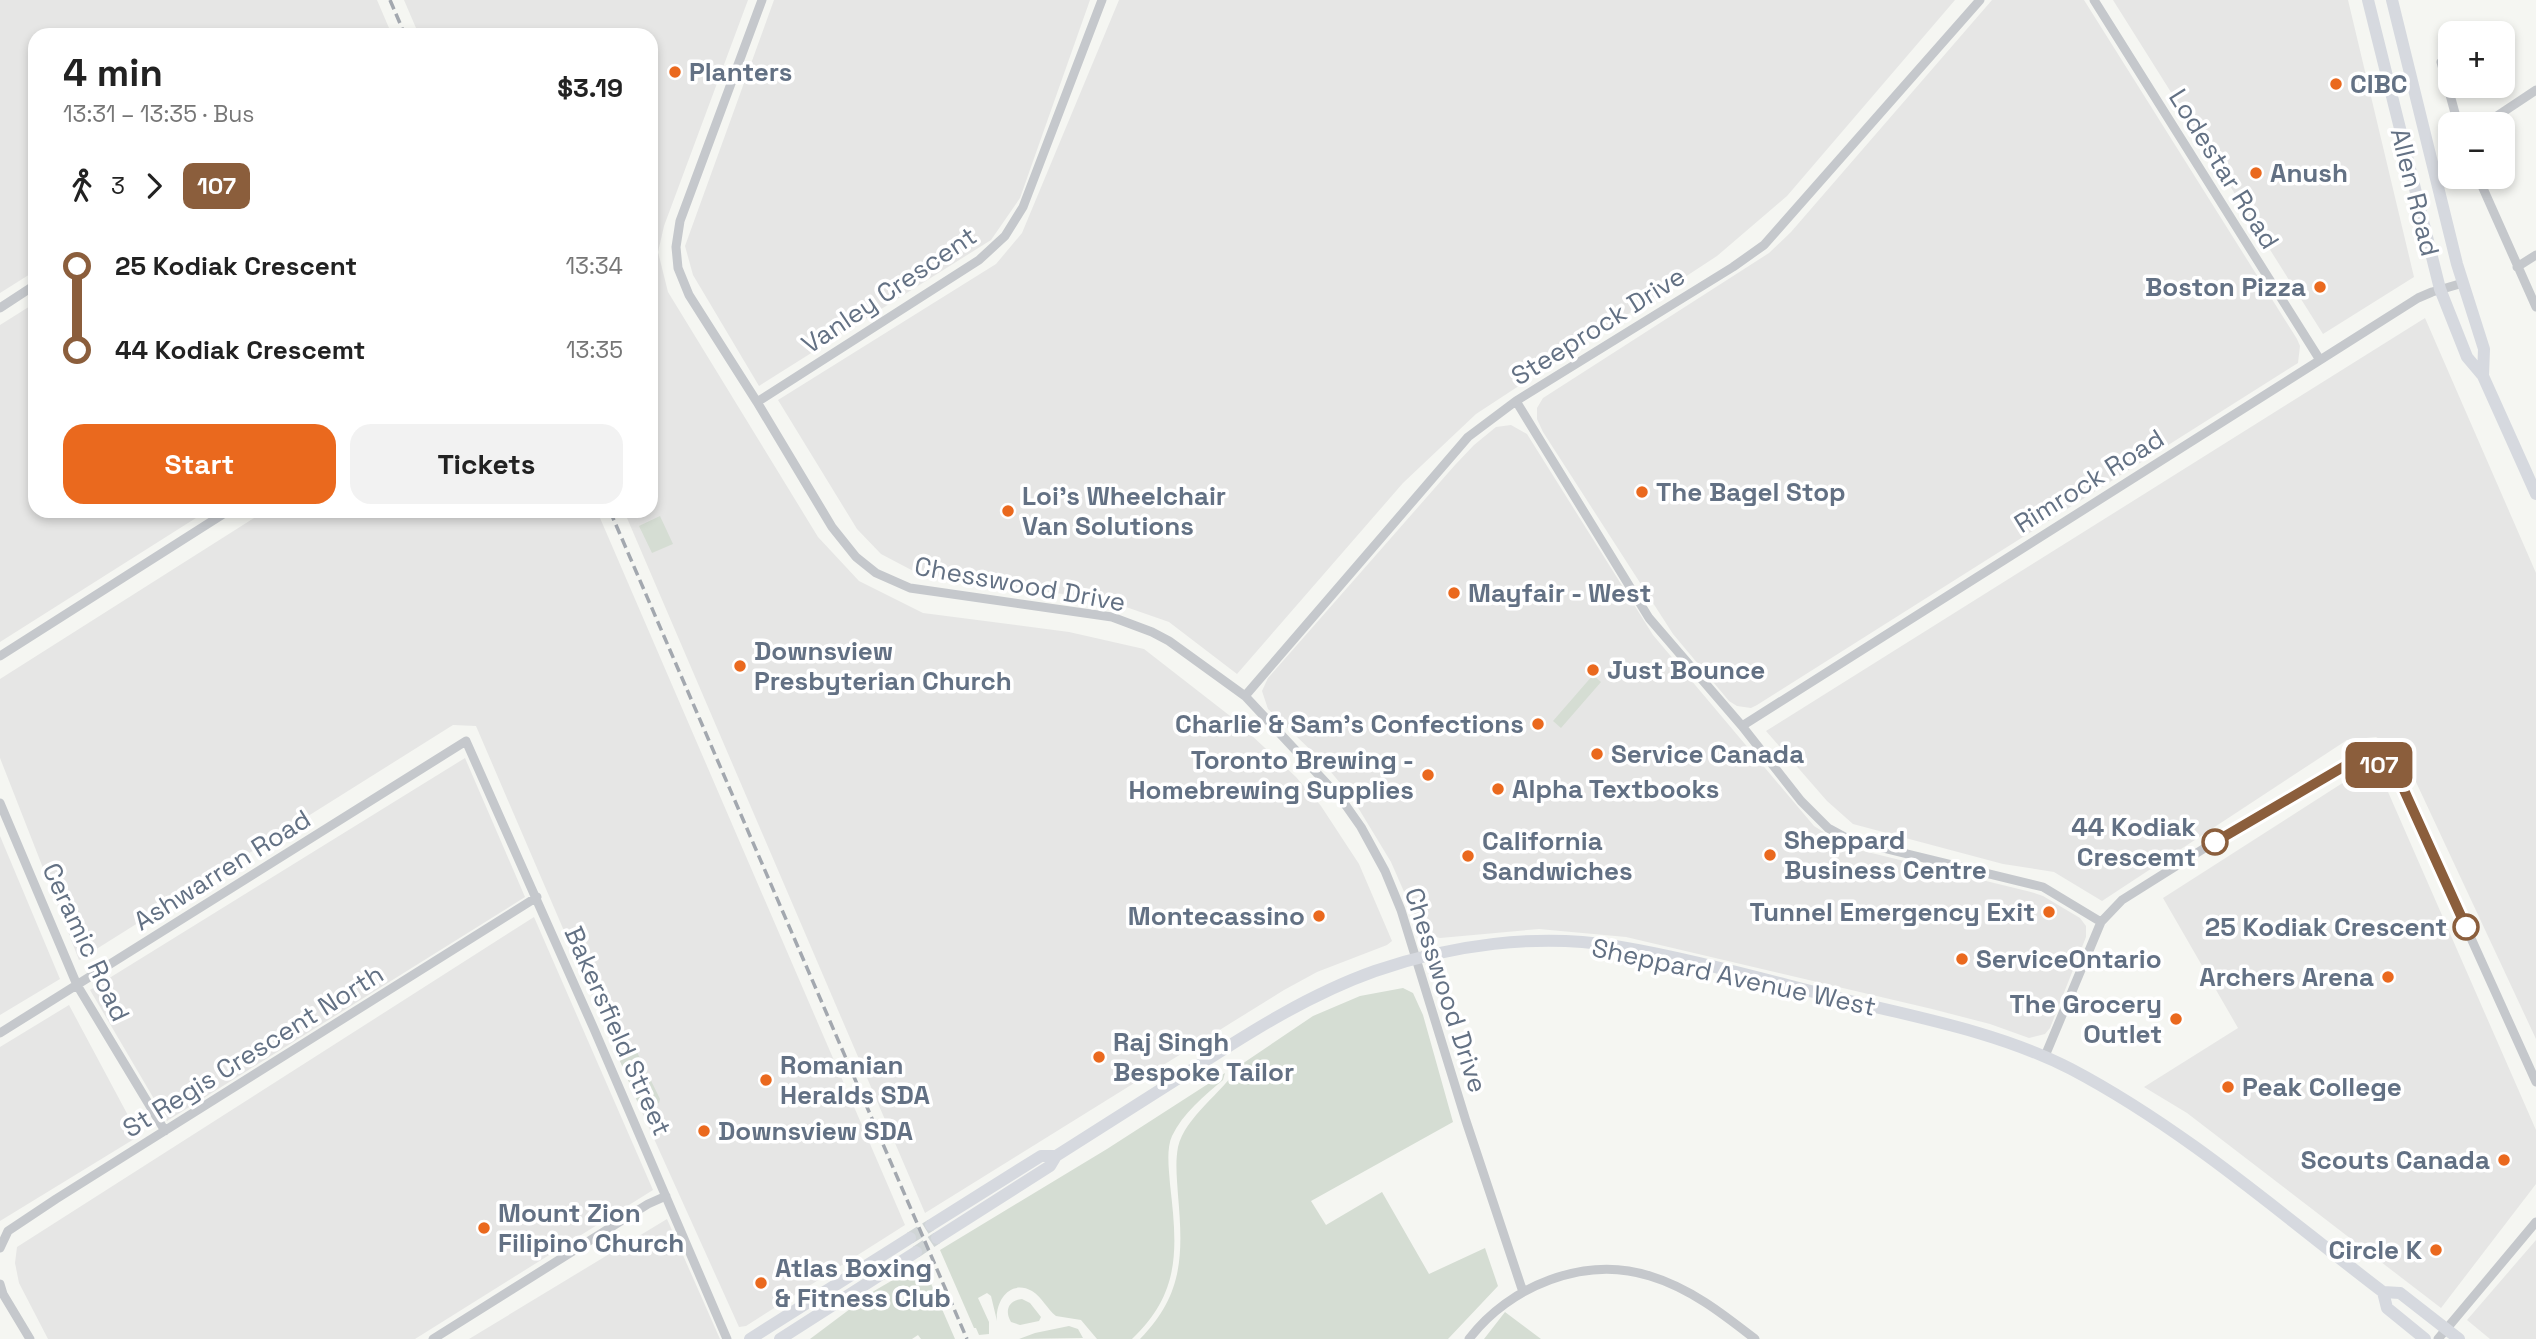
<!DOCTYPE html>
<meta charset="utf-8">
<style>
body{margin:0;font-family:"Space Grotesk",sans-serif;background:#f2f2f2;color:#222;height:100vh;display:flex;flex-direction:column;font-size:26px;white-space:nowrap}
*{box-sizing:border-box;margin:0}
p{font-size:23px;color:#767676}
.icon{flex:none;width:38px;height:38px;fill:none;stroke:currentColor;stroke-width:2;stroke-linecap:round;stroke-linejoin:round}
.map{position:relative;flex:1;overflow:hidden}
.panel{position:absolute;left:28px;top:28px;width:630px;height:490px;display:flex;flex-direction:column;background:#fff;border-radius:21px;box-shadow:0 4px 10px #0003}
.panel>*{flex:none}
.badge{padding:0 14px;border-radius:10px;font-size:24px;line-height:46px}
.controls{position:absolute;left:2438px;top:21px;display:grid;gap:14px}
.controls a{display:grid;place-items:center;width:77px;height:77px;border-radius:14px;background:#fff;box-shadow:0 4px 10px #0003;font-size:35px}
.map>.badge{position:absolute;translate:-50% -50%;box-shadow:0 0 0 4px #fff}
.legs{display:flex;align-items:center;gap:10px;height:77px;padding:0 35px;font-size:23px}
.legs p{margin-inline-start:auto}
.overview{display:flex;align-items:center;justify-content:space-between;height:119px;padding:0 35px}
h1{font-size:38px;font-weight:600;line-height:52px}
.cta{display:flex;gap:14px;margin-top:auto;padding:14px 35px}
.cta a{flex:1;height:80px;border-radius:21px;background:#ea691e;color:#fff;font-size:28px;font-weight:600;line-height:80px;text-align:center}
.cta a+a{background:#f2f2f2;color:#222}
ul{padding:0 35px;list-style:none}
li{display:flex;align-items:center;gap:24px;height:84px;font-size:26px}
li i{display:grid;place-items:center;width:10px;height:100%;margin:0 9px;background:currentColor}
li i::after{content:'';width:18px;height:18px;margin:-9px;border:5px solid;border-radius:50%;background:#fff}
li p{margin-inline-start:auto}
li:first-child i{background:linear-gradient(#0000 50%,currentColor 0)}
li:last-child i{background:linear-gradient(currentColor 50%,#0000 0)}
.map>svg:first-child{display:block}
.built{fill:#e6e6e5}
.green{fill:#d5ddd3}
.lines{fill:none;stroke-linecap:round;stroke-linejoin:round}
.secondary-tunnel{stroke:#d0d5d6;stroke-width:12;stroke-dasharray:12 6;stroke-linecap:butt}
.minor{stroke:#c5c8cc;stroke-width:9}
.secondary{stroke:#d6d9df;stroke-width:12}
.rail{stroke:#a3a8af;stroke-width:3.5;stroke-dasharray:10 5;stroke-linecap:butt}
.line-1-casing{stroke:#fff;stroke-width:16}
.line-1{stroke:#8b5e3c;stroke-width:10}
.poi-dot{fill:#ea691e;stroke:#fff;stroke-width:2.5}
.stop-1-dot{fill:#fff;stroke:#8b5e3c;stroke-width:3.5}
.labels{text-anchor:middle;stroke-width:7;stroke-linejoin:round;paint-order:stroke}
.poi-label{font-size:26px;font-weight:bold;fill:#637184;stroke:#fff;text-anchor:start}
.street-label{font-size:26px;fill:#637184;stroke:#fff}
.stop-label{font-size:26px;font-weight:bold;fill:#637184;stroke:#fff;text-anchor:end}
</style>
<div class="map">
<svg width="2536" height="1339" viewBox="0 0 2536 1339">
<rect width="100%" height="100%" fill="#f5f6f2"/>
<path class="built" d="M0,0H377L392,35H35V271L0,293Z
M404,0H748L664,226L658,252L668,292L818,537L859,581L923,613L1069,632L1144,649L1234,719L1296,777L1321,806L1359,864L1392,941L1387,945L1317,972L1284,990L925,1213L624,511H651V35H419Z
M774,0H1090L1020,198L991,240L759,386L693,275L685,246Z
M1119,0H1955L1787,196L1717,256L1476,414L1403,483L1237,674L1169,622L1106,600L919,574L881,554L857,529L778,400L996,264L1022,233Z
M1992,0H2084L2297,339L2300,346L2298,363L1757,705L1751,708L1737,706L1729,701L1673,634L1543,432L1537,419V408L1543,398L1769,253L1791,232Z
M2113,0H2348L2414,277L2323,334Z
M35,303V511H207L0,642V325Z
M2425,318L2536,573V1039L2402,752L2376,737L2347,740L2102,901L2054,872L2003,864L1853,824L1827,801L1766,731Z
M1511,425L1527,434L1653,635L1814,826L1847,847L2031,892L2043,896L2080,918L2086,926V937L2050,1028L2045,1034L2029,1038L1990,1024L1932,1009L1626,937L1539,929L1440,938L1429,935L1419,926L1391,862L1351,796L1320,759L1268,709L1262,691L1268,678L1455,465L1474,445L1496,427Z
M265,511H597L905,1225L746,1326L739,1327L641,1110L476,726L453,725L79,960L0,758V679Z
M465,758L525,897L167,1121L90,990Z
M2355,775L2373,778L2385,785L2536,1130V1184L2441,1308L2187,1113L2144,1087L2238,1028L2163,898Z
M0,836L60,979L0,1015Z
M534,917L653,1190L415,1339H48L19,1283L15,1263L17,1247Z
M69,1005L139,1136L0,1221V1047Z
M667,1219L720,1339H469Z
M2536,1240V1339H2490L2467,1320Z"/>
<path class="green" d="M660,516L673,544L652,553L639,526Z
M1593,675L1601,682L1561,728L1553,721Z
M1403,988L1413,993L1423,1015L1453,1122L1311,1201L1326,1225L1382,1192L1429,1274L1485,1248L1498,1286L1448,1339H1140C1184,1294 1183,1254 1178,1195C1177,1179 1175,1163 1178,1147C1185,1117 1223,1092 1239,1066L1313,1016L1360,996Z
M631,1045L634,1046L660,1099L659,1103L641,1110L617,1054Z
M1225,1073L1223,1080C1204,1096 1183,1113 1172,1136C1166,1149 1169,1170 1170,1184C1177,1246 1182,1292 1132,1339H1097L1081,1320L1056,1316C1047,1309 1042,1297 1032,1291C1010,1279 995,1301 997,1321L991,1296L987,1293L978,1298L989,1322V1334L979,1335L976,1328H974L940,1250L1107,1149Z
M922,1263L955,1339H921L918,1335L912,1339H810L874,1291Z
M1022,1299L1030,1303L1041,1317L1039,1321L1020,1325L1011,1322C1004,1310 1009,1300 1022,1299Z
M1505,1312L1541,1339H1484Z
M1069,1326L1078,1329L1083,1338L1019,1339L1035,1333Z"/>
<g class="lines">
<path class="secondary-tunnel" d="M910,1238L931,1225
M916,1252L937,1238"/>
<path class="minor" d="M762,0L680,221L676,247L678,268L689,295L757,402L832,527L856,557L876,573L910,588L1112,617L1152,632L1169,641L1245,696L1342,800L1361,827L1385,871L1401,910L1466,1121L1523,1292
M2094,0L2320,360
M2441,62L2458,124
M2485,124L2536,90
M2478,177L2536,307
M2517,267L2536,255
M0,308L35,285
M1516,401L1649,618L1742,726L1801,801L1828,828L1850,840L2043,887L2101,922
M757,402L979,260L1005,236L1023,207L1102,0
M0,656L228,511
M1245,696L1468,437L1516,401L1733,267L1764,245L1980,0
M1742,726L2418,298L2432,292L2463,283
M0,803L77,985L165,1131
M0,1033L466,741L594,1029L727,1339
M2045,1056L2101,922L2122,900L2235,829L2350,763L2375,762L2399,779L2536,1082
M0,1248L8,1231L56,1199L537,897
M0,1284L3,1294L30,1339
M433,1339L648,1204L666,1196
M1469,1339C1509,1286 1585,1255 1650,1276C1690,1288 1723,1314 1755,1339
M2438,1339L2536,1222"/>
<path class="secondary" d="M2368,0L2440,289L2467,357L2483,376L2536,494
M2392,0L2457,264L2484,349L2483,376
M931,1225L1041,1156H1056
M937,1238L1050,1166L1056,1156C1102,1127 1147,1098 1193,1069C1250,1032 1310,994 1375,971C1450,945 1537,933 1615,946C1693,959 1769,981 1846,1000C1921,1018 2001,1033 2071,1069C2185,1129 2282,1215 2383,1292L2400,1293L2459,1339
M2383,1292L2387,1308L2425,1339
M750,1339L910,1238
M780,1339L916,1252"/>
<path class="rail" d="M390,0L405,35
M610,511L967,1339"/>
</g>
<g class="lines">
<g class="line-1-casing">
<path id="line-1" d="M2215,842L2350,763L2375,762L2399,779L2466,927"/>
</g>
<use href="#line-1" class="line-1"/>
</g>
<g class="poi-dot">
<circle cx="675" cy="72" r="7"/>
<circle cx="2336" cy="84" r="7"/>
<circle cx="2256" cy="173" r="7"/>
<circle cx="2320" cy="287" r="7"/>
<circle cx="1642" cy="492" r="7"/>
<circle cx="1008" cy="511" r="7"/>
<circle cx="1454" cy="593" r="7"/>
<circle cx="740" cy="666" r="7"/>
<circle cx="1593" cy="670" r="7"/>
<circle cx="1538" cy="724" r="7"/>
<circle cx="1597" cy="754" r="7"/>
<circle cx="1428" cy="775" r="7"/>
<circle cx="1498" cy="789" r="7"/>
<circle cx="1770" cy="855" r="7"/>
<circle cx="1468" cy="856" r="7"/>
<circle cx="2049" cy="912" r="7"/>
<circle cx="1319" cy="916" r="7"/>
<circle cx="1962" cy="959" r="7"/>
<circle cx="2388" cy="977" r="7"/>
<circle cx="2176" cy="1019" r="7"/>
<circle cx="1099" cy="1057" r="7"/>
<circle cx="766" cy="1080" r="7"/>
<circle cx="2228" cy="1087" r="7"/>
<circle cx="704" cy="1131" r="7"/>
<circle cx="2504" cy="1160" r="7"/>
<circle cx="484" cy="1228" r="7"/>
<circle cx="2436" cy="1250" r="7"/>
<circle cx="761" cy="1283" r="7"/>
</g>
<g class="stop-1-dot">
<circle cx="2215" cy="842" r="12"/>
<circle cx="2466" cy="927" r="12"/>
</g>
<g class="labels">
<g class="poi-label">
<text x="689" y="81">Planters</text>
<text x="2350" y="93">CIBC</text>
<text x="2270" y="182">Anush</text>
<text x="2306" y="296" text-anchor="end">Boston Pizza</text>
<text x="1656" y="501">The Bagel Stop</text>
<text x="1022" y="505">Loi's Wheelchair<tspan x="1022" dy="30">Van Solutions</tspan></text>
<text x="1468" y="602">Mayfair - West</text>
<text x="754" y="660">Downsview<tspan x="754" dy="30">Presbyterian Church</tspan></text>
<text x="1607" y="679">Just Bounce</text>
<text x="1524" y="733" text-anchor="end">Charlie &amp; Sam's Confections</text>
<text x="1611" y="763">Service Canada</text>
<text x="1414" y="769" text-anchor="end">Toronto Brewing -<tspan x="1414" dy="30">Homebrewing Supplies</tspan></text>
<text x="1512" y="798">Alpha Textbooks</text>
<text x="1784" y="849">Sheppard<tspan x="1784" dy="30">Business Centre</tspan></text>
<text x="1482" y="850">California<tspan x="1482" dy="30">Sandwiches</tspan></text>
<text x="2035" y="921" text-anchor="end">Tunnel Emergency Exit</text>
<text x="1305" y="925" text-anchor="end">Montecassino</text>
<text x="1976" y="968">ServiceOntario</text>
<text x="2374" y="986" text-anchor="end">Archers Arena</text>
<text x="2162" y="1013" text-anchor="end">The Grocery<tspan x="2162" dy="30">Outlet</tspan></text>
<text x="1113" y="1051">Raj Singh<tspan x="1113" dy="30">Bespoke Tailor</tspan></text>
<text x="780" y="1074">Romanian<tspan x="780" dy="30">Heralds SDA</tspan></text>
<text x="2242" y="1096">Peak College</text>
<text x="718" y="1140">Downsview SDA</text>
<text x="2490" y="1169" text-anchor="end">Scouts Canada</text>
<text x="498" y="1222">Mount Zion<tspan x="498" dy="30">Filipino Church</tspan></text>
<text x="2422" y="1259" text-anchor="end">Circle K</text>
<text x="775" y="1277">Atlas Boxing<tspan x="775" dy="30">&amp; Fitness Club</tspan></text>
</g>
<g class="street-label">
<text transform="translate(2224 169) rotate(58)" y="9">Lodestar Road</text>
<text transform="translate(2415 192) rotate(76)" y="9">Allen Road</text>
<text transform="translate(889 290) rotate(-34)" y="9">Vanley Crescent</text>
<text transform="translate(1598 326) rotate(-32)" y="9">Steeprock Drive</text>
<text transform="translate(2089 481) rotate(-32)" y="9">Rimrock Road</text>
<text transform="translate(1020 584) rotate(10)" y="9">Chesswood Drive</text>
<text transform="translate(222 870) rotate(-32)" y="9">Ashwarren Road</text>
<text transform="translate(86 942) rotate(65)" y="9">Ceramic Road</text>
<text transform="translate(1734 977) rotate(12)" y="9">Sheppard Avenue West</text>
<text transform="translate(1446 990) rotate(72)" y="9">Chesswood Drive</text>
<text transform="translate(618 1031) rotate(66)" y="9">Bakersfield Street</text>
<text transform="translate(253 1051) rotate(-32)" y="9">St Regis Crescent North</text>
</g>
<g class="stop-label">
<text x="2196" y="836">44 Kodiak<tspan x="2196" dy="30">Crescemt</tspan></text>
<text x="2447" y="936">25 Kodiak Crescent</text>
</g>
</g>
</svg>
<div class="controls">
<a>+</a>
<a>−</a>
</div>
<b class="badge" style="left:2379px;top:765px;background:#8b5e3c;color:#fff">107</b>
<section class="panel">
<div class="overview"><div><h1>4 min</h1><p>13:31 – 13:35 · Bus</p></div><b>$3.19</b></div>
<div class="legs"><svg class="icon" aria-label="walk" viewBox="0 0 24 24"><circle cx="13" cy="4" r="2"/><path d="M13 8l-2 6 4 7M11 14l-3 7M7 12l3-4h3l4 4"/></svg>3<svg class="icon" aria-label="forward" viewBox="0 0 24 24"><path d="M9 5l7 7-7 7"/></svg><b class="badge" style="background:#8b5e3c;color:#fff">107</b></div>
<ul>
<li><i style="color:#8b5e3c"></i><b>25 Kodiak Crescent</b><p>13:34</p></li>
<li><i style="color:#8b5e3c"></i><b>44 Kodiak Crescemt</b><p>13:35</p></li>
</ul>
<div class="cta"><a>Start</a><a>Tickets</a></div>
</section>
</div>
